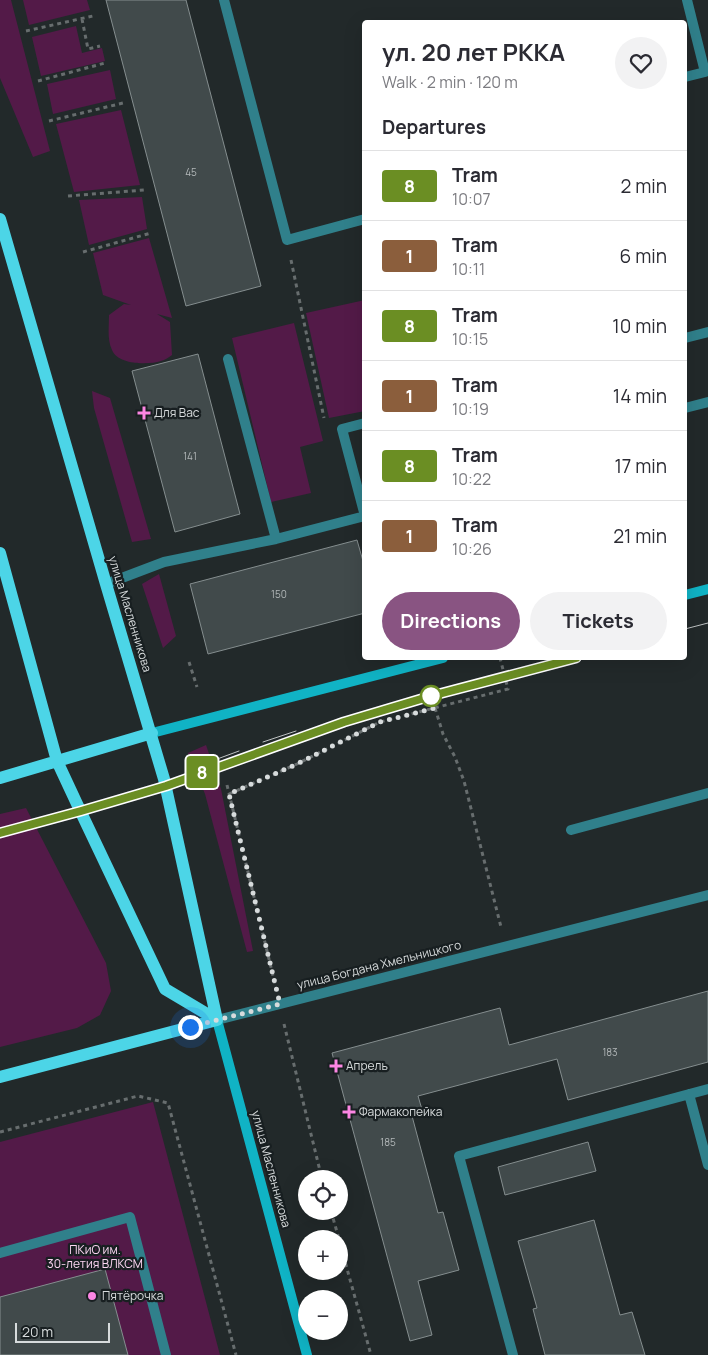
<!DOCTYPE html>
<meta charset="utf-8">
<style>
body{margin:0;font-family:Manrope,sans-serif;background:#f2f2f3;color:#2b2b33;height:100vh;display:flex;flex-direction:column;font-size:19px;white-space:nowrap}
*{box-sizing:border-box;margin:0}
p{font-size:16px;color:#7c7c81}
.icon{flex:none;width:28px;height:28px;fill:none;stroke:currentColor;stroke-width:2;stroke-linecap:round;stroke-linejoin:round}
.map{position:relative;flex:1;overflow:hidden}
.side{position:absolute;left:362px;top:20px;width:325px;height:640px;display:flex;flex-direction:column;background:#fff;border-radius:5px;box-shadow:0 5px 20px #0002}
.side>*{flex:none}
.badge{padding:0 10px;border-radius:4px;font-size:18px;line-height:32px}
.controls{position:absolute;left:298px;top:1170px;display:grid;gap:10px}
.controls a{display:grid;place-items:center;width:50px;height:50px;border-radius:50%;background:#fff;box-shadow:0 5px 20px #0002;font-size:25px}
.scale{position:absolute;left:15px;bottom:12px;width:95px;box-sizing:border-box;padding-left:5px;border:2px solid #d7dbdc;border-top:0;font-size:14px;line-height:18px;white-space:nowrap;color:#d7dbdc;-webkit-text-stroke:4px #181f21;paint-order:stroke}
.you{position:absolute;width:25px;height:25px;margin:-12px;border:4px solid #fff;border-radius:50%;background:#1a73e8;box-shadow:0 0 0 8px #1a73e833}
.map>.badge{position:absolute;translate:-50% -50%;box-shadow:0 0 0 2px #fff}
h2{padding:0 20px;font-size:19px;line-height:45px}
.round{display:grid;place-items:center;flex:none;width:52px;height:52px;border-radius:26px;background:#f2f2f3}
.head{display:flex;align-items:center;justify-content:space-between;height:85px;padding:0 20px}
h1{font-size:24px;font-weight:700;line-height:38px}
.primary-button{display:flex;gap:10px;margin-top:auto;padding:10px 20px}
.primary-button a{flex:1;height:58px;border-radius:30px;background:#895482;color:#fff;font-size:20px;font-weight:700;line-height:58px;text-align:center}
.primary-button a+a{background:#f2f2f3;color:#2b2b33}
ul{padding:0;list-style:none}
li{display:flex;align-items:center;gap:15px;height:70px;padding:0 20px;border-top:1px solid #e1e1e2}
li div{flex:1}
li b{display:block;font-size:19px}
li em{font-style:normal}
li .badge{min-width:55px;font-weight:700;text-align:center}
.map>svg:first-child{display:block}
.green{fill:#531a48}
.building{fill:#414a4b;stroke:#858e8f}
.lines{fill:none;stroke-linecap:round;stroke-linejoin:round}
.path{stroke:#676d6e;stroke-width:3;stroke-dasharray:4 4;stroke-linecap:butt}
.service{stroke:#30808b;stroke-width:10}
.minor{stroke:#30808b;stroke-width:10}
.secondary{stroke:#10b3c5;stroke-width:10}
.primary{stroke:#4cd5e7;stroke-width:12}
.tram{stroke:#bec2c3;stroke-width:1}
.line-casing{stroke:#fff;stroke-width:11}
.line{stroke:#6b8e23;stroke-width:8}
.walk{stroke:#d7dbdc;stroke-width:5;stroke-dasharray:0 9}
.poi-dot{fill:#fc86e3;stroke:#181f21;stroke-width:2}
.stop-dot{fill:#fff;stroke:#6b8e23;stroke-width:2.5}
.labels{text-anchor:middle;stroke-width:4.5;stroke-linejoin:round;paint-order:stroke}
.number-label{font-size:10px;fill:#b2b7b8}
.poi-label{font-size:12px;fill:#d7dbdc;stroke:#181f21;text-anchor:start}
.street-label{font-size:12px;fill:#d7dbdc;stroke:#181f21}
.park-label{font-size:12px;fill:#fcd5f2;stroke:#181f21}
</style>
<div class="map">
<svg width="708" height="1355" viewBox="0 0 708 1355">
<rect width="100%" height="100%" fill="#22292a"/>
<path class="green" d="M0,0H11L50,151L33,157L0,78Z
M23,0H87L90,10L29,25Z
M76,26L82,53L102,48L105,61L41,76L32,37Z
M110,70L116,99L53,114L47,84Z
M121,110L140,185L74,192L56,124Z
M142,197L147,229L89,245L79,200Z
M149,238L172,318L157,314L170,322L172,355C169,357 165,360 161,361C148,365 118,365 112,350C107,339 109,327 109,315L124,304L131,305L103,295L93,253Z
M365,300V411L329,418L306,313Z
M294,323L323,441L300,447L311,493L271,502L232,338Z
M92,391L110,398L151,539L132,542L94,408Z
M159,574L176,636L163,648L142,584Z
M206,745L221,789L253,951L247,952L205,794L188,753Z
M26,808L106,963L111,991L100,1015L77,1028L0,1047V814Z
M153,1102L220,1355H0V1142Z"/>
<path class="building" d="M106,0H186L261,286L186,306Z
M198,354L240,514L175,532L132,371Z
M357,540L365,568V613L208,654L190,584Z
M708,991V1062L568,1100L557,1059L418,1096L423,1113L412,1116L438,1213L443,1212L459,1270L418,1281L432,1335L410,1341L332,1053L500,1008L509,1045Z
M588,1142L596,1171L505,1195L498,1167Z
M594,1220L620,1315L632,1312L645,1355H545L533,1309L537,1308L518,1241Z
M105,1269L128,1355H0V1297Z"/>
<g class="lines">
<path class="path" d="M82,19L88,49L100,46
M26,31L93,16
M38,81L105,63
M49,121L123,103
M68,196L144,190
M83,252L151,233
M291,260L324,418
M189,662L197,687
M435,708L443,734L455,757L464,781L501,927
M227,785L275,984
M229,794L297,764L380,722L508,689L500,658
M284,1024L322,1179
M0,1132L138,1096L168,1103L236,1355
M331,1211L339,1239
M339,1240L371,1355"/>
<path class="service" d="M224,0L287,240L365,219
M685,77L705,72L687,0
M685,338L708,332
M228,359L276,539
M365,516L342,429L365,423
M106,584L164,562L276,539L365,516
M571,830L708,793
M689,1094L708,1165
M0,1253L130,1217L166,1355
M513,1355L459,1156L708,1089"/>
<path class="minor" d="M685,408L708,402
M217,1020L708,895"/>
<path class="secondary" d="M685,595L708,589
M152,733L443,658
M217,1020L307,1355"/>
<path class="primary" d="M0,219L106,584L164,779L217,1020
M0,553L57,761L78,806L165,989L217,1020
M0,778L152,733
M0,1077L217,1020"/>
<path class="tram" d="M685,629L708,623
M263,742L296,731
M190,769L239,751
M0,833L81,811L166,786L344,722L431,696L576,658"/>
</g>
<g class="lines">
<g class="line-casing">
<path id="line" d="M0,833L81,811L166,786L344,722L431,696L576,658"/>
</g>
<use href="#line" class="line"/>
<path class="walk" d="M190,1027L280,1004L229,794L297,764L380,722L435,708L431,696"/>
</g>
<g class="poi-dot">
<path d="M141.5 405.5h5v5h5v5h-5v5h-5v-5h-5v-5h5z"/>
<path d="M333.5 1058.5h5v5h5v5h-5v5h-5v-5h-5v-5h5z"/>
<path d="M346.5 1104.5h5v5h5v5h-5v5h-5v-5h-5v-5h5z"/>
<circle cx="92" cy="1296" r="5"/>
</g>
<circle class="stop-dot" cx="431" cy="696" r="10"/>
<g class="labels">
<g class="number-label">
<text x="191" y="176">45</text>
<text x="190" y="460">141</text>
<text x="279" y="598">150</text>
<text x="610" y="1056">183</text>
<text x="388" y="1146">185</text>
</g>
<g class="poi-label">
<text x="154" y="417">Для Вас</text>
<text x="346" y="1070">Апрель</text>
<text x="359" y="1116">Фармакопейка</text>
<text x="102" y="1300">Пятёрочка</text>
</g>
<g class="street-label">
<text transform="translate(130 614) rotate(73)" y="4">улица Масленникова</text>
<text transform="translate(379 965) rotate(-14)" y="4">улица Богдана Хмельницкого</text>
<text transform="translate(271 1169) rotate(75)" y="4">улица Масленникова</text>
</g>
<g class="park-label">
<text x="95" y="1254">ПКиО им.<tspan x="95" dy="14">30-летия ВЛКСМ</tspan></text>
</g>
</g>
</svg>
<div class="controls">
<a><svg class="icon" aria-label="locate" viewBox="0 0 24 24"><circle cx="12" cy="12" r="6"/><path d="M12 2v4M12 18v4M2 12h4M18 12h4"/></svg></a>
<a>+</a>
<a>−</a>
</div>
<div class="scale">20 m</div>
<div class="you" style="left:190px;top:1027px"></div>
<b class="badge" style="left:202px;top:772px;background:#6b8e23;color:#fff">8</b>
<section class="side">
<div class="head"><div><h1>ул. 20 лет РККА</h1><p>Walk · 2 min · 120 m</p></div><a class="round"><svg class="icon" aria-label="heart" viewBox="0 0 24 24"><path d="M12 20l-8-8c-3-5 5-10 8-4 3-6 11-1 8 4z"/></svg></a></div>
<h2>Departures</h2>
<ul>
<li><span class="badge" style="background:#6b8e23;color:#fff">8</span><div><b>Tram</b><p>10:07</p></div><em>2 min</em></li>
<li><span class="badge" style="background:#8b5e3c;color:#fff">1</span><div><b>Tram</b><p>10:11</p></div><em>6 min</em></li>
<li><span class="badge" style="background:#6b8e23;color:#fff">8</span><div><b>Tram</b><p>10:15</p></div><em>10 min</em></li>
<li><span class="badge" style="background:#8b5e3c;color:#fff">1</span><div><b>Tram</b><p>10:19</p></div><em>14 min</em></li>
<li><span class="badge" style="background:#6b8e23;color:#fff">8</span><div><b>Tram</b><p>10:22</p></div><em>17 min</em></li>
<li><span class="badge" style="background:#8b5e3c;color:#fff">1</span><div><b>Tram</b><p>10:26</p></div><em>21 min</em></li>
</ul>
<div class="primary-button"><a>Directions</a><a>Tickets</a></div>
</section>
</div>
